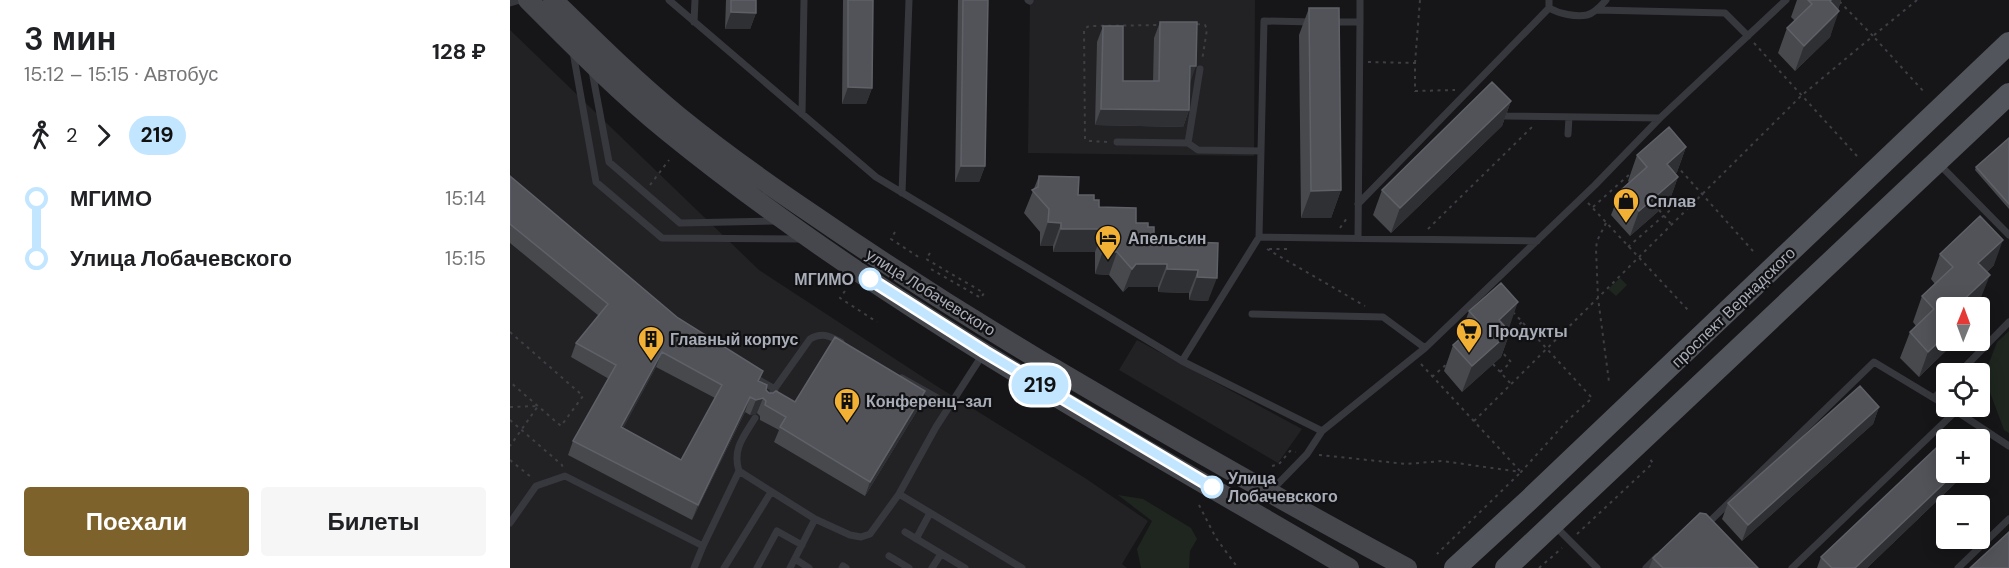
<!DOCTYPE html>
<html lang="ru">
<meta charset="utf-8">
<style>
body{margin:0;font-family:"DM Sans",sans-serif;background:#f6f6f6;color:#202124;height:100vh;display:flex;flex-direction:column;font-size:22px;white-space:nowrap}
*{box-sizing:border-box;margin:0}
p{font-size:20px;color:#757577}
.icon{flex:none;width:33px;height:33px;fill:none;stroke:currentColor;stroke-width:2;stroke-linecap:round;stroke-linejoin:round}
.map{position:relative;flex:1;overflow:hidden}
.panel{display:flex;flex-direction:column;background:#fff;width:510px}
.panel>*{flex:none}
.badge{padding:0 12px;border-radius:20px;font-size:21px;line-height:39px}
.needle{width:39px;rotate:1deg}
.fabs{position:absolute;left:1426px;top:297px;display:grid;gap:12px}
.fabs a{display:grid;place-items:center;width:54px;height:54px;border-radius:6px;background:#fff;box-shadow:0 3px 15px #0003;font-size:30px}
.map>.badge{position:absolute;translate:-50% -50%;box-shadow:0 0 0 3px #fff}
.legs{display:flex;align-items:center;gap:9px;height:66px;padding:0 24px;font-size:20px}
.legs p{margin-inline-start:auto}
.summary{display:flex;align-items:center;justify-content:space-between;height:102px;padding:0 24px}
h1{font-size:33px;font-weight:600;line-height:45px}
.primary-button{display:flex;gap:12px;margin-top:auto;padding:12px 24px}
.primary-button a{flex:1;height:69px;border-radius:6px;background:#7e622b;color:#fff;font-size:24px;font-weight:600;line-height:69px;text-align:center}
.primary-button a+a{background:#f6f6f6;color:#202124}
ul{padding:0 24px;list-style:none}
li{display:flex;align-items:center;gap:21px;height:60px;font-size:22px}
li i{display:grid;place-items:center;width:9px;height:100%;margin:0 8px;background:currentColor}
li i::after{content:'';width:15px;height:15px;margin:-8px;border:4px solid;border-radius:50%;background:#fff}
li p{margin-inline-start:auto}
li:first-child i{background:linear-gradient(#0000 50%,currentColor 0)}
li:last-child i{background:linear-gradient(currentColor 50%,#0000 0)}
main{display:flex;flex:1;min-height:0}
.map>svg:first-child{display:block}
.built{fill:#222225}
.green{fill:#1e261f}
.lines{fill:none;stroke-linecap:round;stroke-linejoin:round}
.path{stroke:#3d3f44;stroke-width:2;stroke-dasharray:3 4.5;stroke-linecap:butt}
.lane{stroke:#37383d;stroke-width:7}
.secondary{stroke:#45474d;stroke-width:20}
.primary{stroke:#53555c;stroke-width:22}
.wall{fill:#47494d;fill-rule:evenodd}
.shaded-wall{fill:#2f3033}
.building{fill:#525359;stroke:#5f6168;stroke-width:1.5;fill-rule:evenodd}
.line-1-casing{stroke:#fff;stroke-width:14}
.line-1{stroke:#c2e6ff;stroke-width:9}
.stop-1-dot{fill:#fff;stroke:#c2e6ff;stroke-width:3}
.labels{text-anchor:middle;stroke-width:4.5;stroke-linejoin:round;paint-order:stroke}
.poi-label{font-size:16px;font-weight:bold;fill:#a8adb8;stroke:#111113;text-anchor:start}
.stop-label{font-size:16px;font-weight:bold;fill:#a8adb8;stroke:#111113;text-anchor:end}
.street-label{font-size:16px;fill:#a8adb8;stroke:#111113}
</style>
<main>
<section class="panel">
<div class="summary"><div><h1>3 мин</h1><p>15:12 – 15:15 · Автобус</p></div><b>128 ₽</b></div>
<div class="legs"><svg class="icon" aria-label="walk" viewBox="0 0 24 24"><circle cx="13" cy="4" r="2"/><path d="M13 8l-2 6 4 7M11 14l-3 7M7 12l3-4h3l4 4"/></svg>2<svg class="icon" aria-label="forward" viewBox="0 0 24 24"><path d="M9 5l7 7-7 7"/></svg><b class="badge" style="background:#c2e6ff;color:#111">219</b></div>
<ul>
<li><i style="color:#c2e6ff"></i><b>МГИМО</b><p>15:14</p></li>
<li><i style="color:#c2e6ff"></i><b>Улица Лобачевского</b><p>15:15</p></li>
</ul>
<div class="primary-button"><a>Поехали</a><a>Билеты</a></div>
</section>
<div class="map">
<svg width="1499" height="568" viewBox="0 0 1499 568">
<rect width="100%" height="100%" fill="#161618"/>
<path class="built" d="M520,0H745L744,156L518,153Z
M0,30L249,270L425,385L575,478L638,521L612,564L617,568H0Z
M627,340L792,429L768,463L609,370Z"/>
<path class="green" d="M1110,278L1117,285L1106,296L1098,289Z
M1499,331V433L1494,430L1474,376L1487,342Z
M608,495L633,499L681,528L687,539L680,551L679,568H631L627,549L642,521Z"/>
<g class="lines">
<path class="path" d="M1407,0L1363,36L1415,93
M687,24L695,25L697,29L692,61
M1244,43L1347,156
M858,62L905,63V91L945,90
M905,63L910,0
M597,142L580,141L575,139L574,29L579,26L651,25
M1166,165L1243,251
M140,185L159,160
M1078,203L1178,310
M1083,207L1121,173
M1149,210L1161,224
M1096,223L1087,241L1086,249L1088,298L1099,382
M830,228L837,218
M918,229L1023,126
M385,232L381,239L410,258
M1118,247L1166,205L1160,198
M757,249L855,306
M759,249H780
M420,253L416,259L474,293L471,298L421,269
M335,291L330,298L367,322
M0,332L73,396L51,426L0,382
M998,334L1012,322
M950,340L946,336L954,330
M911,364L1011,472L927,554
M983,364L1001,384
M990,372L1001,362L992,352
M922,377L938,363
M0,407L28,406L0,446
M0,420L52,465L53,468
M964,421L1291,96L1363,36L1328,0
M809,455L897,464L932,461L1011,472L1057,421L1082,398L1004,313
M0,460L21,477
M762,466L769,464L780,451L786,452
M689,505L706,538L728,568
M1067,534L1143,463L1138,457
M1029,568L1052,548"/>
<path class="lane" d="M159,0L366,177L672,361L812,431
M518,0L520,1
M850,0V22
M1039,0V8C1050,14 1065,17 1077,15C1085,13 1091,6 1096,0
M0,3L10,0
M1087,10L1215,13L1238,36
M184,22L185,0
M823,22H850L848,238
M63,52L86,182L152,238L291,239
M82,71L99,162L170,223L266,221
M990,110L996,116L1150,118
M292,114L294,0
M1058,134L1059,117
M607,142L678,143L688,150L751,151
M678,143L690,69
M1429,164L1499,235
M392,193L399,0
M848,204L1039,8
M749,237L1027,241
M742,314L873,317L915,348
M672,361L749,237L754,21L803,22
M1448,374L1499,322
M242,376L265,389
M392,378L440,405
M263,391L300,339C312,332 320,336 331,342
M1424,398L1437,385
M1443,409L1499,446
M229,471C222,449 234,436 245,418
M762,490L797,454L812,431L915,348L1085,185L1150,118L1276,0
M389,494L512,568
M0,523L26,486L55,476L193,546L184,568
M1195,526L1364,362L1437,406
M1046,527L1087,568
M395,532L455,568
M406,539L420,513
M193,546L229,471L305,519L340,535L351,537L360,534L389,494L426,427L473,354
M379,556L399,568
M285,559L299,568
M214,568L261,492
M247,568L267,531L292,545
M280,568L305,519
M332,568L333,566L336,568
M422,568L431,554
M1136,568L1147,557
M1282,568L1446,411
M1448,568L1499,519"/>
<path class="secondary" d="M18,0C63,45 108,91 157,131C367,302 607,432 839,568
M43,0C84,40 124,80 168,116C211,151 256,183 302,214C376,265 451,313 528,359C650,431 772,501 897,568"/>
<path class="primary" d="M945,568L1019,500L1499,43
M996,568L1499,94"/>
</g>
<path class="wall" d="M216,0H246V13L240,29H215Z
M333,0H363L362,88L356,104H332Z
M448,0H478L475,166L469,182H445Z
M1287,0H1331L1320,37L1285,71L1268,53L1277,28L1285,21L1281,17Z
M799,8L831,190L821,218H791L789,35Z
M650,22L680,83L679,110L673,127L585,125L587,42L593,26L613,81H643L644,38Z
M1001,101L992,126L881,233L863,215L872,190Z
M1499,138V209L1465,170L1466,167Z
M1176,147L1167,172L1165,174L1168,177L1159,202L1120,236L1101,215L1111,190L1119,182L1118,181L1127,155Z
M0,176L168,318L253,371L249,381L259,393L285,402L415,391L410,406L355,496L264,442L269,430L250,420V416L247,413L240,415L235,412L182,520L58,455L63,441L99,379L61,357L66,343L89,316L0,243ZM146,367L205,398L171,460L113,428Z
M529,176L568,195L584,200L589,207L638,227L644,241L708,243L698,301L679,300V293L648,292V287H618L613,292L599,275L585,274V252H543V246H530V232L514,213Z
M1430,254L1484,265L1477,272L1470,300L1463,308H1437V340H1447L1409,377L1390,358L1400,332L1406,326L1403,322L1412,296L1425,284L1421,279Z
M959,311L999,328L998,329L1000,332L991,357L952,392L934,371L943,345L952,338L950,336Z
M1369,407L1363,424L1232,541L1212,519L1218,503Z
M1437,472H1457L1357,568H1307L1311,557Z
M1143,558L1248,568H1139Z"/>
<path class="shaded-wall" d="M1321,0H1331L1328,10L1320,1Z
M1329,11L1320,37L1285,71L1294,46Z
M221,12L246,13L240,29H215Z
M680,66H686L680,83Z
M338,87L362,88L356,104H332Z
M1001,101L992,126L881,233L890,208Z
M591,109L679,110L673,127L585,125Z
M1176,147L1167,172L1147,189L1157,164Z
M451,166H475L469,182H445Z
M1168,177L1159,202L1120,236L1129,211Z
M831,190L821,218H791L801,191Z
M538,222L551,223L543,246H530Z
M551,229H594L585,252H543Z
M1493,240L1484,265L1459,288L1468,263Z
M593,251L607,252L599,275L585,274Z
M626,264H657L648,287H618L613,292L622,269Z
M657,269L688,270L679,293L648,292Z
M1480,275L1470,300L1463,308H1447L1448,305Z
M687,277L707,278L698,301L679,300Z
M1008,302L999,328L980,345L989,320Z
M1000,332L991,357L952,392L962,366Z
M1437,334V340H1447L1409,377L1418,352Z
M152,352L146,367L106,442L111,427Z
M415,391L410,406L355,496L360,482Z
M240,397L235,412L182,520L188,505Z
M253,398L247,413L240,415L246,400Z
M1369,407L1363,424L1232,541L1238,525Z
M1446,472H1457L1357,568H1345Z"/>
<path class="building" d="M221,0H246V13L221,12Z
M338,0H363L362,88L338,87Z
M453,0H478L475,166H451Z
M1298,0H1321L1320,1L1329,11L1294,46L1277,28L1302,4Z
M799,8H829L831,190L801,191Z
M650,22H687L686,66H680L679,110L591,109L593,26H613V81H649Z
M982,82L1001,101L890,208L872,190Z
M1159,127L1176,147L1157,164L1168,177L1129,211L1111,190L1137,167L1127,155Z
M1499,138V204L1466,167Z
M0,176L168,318L253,371L248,381L257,385L256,390L259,393H263L266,391L285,402L325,337L415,391L360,482L270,427L276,417L255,405L256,401L253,398L246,400L240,397L188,505L63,441L106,365L66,343L98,304L0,224ZM152,352L212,385L171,460L111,427Z
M529,176L569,177L568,195H584V200H589V207L626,208V223H638V227H644V241L708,243L707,278L687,277L688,270L657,269V264H626L622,269L607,252L593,251L594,229H551V223L538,222L539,209L522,190L528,187Z
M1470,216L1493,240L1468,263L1480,275L1448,305L1450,308H1437V334L1418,352L1400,332L1424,309L1412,296L1443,267L1430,254Z
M991,283L1008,302L989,320L1000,332L962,366L943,345L969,322L959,311Z
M1350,386L1369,407L1238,525L1218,503Z
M1443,432L1450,440H1437V472H1446L1345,568H1322L1311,557Z
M1190,513L1196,514L1248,568H1153L1143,558Z
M1499,532V568H1460Z"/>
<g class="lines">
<g class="line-1-casing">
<path id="line-1" d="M360,279L475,352L702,487"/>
</g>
<use href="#line-1" class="line-1"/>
</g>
<defs>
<g id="shop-pin" transform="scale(1.35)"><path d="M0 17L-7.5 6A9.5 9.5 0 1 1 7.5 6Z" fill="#f2b134" stroke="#111113"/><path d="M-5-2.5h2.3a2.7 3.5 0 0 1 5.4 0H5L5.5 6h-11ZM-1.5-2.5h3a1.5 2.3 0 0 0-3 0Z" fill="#111"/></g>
<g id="hotel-pin" transform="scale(1.35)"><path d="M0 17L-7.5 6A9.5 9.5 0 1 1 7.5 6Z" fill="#f2b134" stroke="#111113"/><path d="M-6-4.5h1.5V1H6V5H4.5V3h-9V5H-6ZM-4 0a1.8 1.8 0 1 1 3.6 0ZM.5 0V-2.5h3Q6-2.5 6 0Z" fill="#111"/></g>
<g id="supermarket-pin" transform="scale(1.35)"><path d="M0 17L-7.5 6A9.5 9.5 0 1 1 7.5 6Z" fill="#f2b134" stroke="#111113"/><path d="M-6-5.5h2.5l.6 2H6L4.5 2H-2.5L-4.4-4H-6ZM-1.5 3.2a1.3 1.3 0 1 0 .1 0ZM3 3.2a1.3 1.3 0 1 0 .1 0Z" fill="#111"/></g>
<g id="building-pin" transform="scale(1.35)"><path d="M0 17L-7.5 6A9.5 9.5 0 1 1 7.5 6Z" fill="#f2b134" stroke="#111113"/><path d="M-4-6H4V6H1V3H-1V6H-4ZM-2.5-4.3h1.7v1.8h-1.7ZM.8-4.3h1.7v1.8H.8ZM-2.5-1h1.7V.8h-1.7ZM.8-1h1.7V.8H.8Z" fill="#111"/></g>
</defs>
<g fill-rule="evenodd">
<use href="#shop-pin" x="1116" y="201"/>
<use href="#hotel-pin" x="598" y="238"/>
<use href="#supermarket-pin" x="959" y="331"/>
<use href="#building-pin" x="141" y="339"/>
<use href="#building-pin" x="337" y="401"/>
</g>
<g class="stop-1-dot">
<circle cx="360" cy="279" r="10"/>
<circle cx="702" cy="487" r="10"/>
</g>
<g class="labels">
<g class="poi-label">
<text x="1136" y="207">Сплав</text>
<text x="618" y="244">Апельсин</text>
<text x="978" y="337">Продукты</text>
<text x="160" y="345">Главный корпус</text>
<text x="356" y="407">Конференц-зал</text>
</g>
<g class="stop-label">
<text x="344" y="285">МГИМО</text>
<text x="718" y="484" text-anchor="start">Улица<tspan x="718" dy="18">Лобачевского</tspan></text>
</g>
<g class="street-label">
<text transform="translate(421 292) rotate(32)" y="6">улица Лобачевского</text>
<text transform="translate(1223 307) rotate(-44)" y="6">проспект Вернадского</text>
</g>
</g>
</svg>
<div class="fabs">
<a><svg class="needle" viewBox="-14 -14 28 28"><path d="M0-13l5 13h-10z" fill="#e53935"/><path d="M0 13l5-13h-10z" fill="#757577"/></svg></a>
<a><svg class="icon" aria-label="locate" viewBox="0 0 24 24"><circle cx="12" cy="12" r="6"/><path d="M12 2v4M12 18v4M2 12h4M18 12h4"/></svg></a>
<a>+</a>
<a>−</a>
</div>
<b class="badge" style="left:530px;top:385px;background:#c2e6ff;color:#111">219</b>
</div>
</main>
